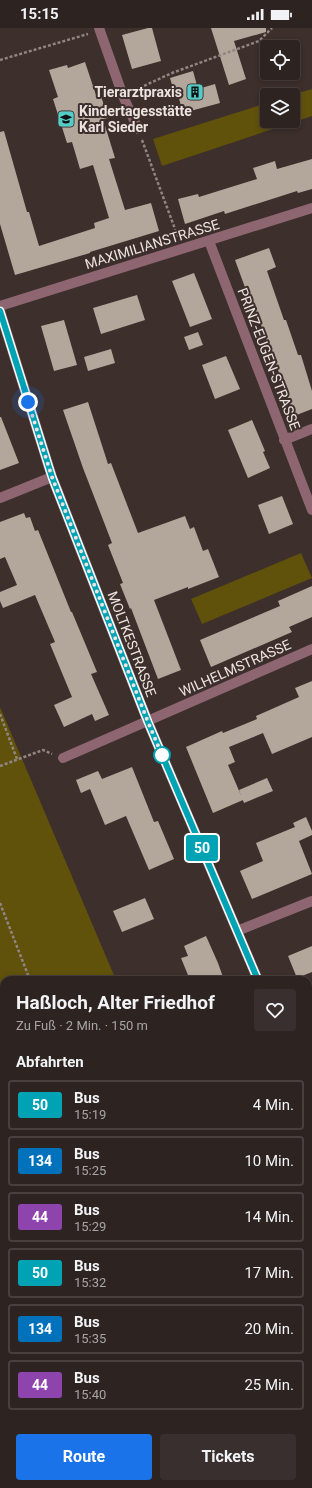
<!DOCTYPE html>
<html lang="de">
<meta charset="utf-8">
<style>
body{margin:0;font-family:Roboto,sans-serif;background:#392f2e;color:#f1f3f6;height:100vh;display:flex;flex-direction:column;font-size:15px;white-space:nowrap}
*{box-sizing:border-box;margin:0}
p{font-size:13px;color:#a7a4a5}
.icon{flex:none;width:22px;height:22px;fill:none;stroke:currentColor;stroke-width:2;stroke-linecap:round;stroke-linejoin:round}
.map{position:relative;flex:1;overflow:hidden}
.panel{position:absolute;left:0px;top:948px;width:312px;height:512px;display:flex;flex-direction:column;background:#2d2321;border-radius:12px 12px 0 0;box-shadow:0 2px 6px #0003,0 0 0 1px #48403f}
.panel>*{flex:none}
.badge{padding:0 8px;border-radius:3px;font-size:14px;line-height:26px}
.fabs{position:absolute;left:260px;top:12px;display:grid;gap:8px}
.fabs a{display:grid;place-items:center;width:40px;height:40px;border-radius:4px;background:#2d2321;box-shadow:0 2px 6px #0003,0 0 0 1px #48403f;font-size:20px}
.you{position:absolute;width:20px;height:20px;margin:-10px;border:3px solid #fff;border-radius:50%;background:#1a73e8;box-shadow:0 0 0 6px #1a73e833}
.map>.badge{position:absolute;translate:-50% -50%;box-shadow:0 0 0 2px #fff}
h2{padding:0 16px;font-size:15px;line-height:36px}
.round{display:grid;place-items:center;flex:none;width:42px;height:42px;border-radius:4px;background:#392f2e}
.head{display:flex;align-items:center;justify-content:space-between;height:68px;padding:0 16px}
h1{font-size:19px;font-weight:700;line-height:30px}
.button{display:flex;gap:8px;margin-top:auto;padding:8px 16px}
.button a{flex:1;height:46px;border-radius:4px;background:#1a73e8;color:#fff;font-size:16px;font-weight:700;line-height:46px;text-align:center}
.button a+a{background:#392f2e;color:#f1f3f6}
ul{padding:0;list-style:none}
li{display:flex;align-items:center;gap:12px;height:50px;margin:0 8px 6px;padding:0 8px;border:2px solid #48403f;border-radius:4px}
li div{flex:1}
li b{display:block;font-size:15px}
li em{font-style:normal}
li .badge{min-width:44px;font-weight:700;text-align:center}
.status{display:flex;justify-content:space-between;align-items:center;height:28px;padding:0 20px;background:#2d2321;direction:ltr}
.status svg{height:11px;fill:currentColor}
.map>svg:first-child{display:block}
.green{fill:#60510b}
.building{fill:#b3a79c}
.lines{fill:none;stroke-linecap:round;stroke-linejoin:round}
.path{stroke:#918583;stroke-width:2.5;stroke-dasharray:3 2;stroke-linecap:butt}
.minor{stroke:#8e6671;stroke-width:10}
.line-casing{stroke:#fff;stroke-width:9}
.line{stroke:#00a3b4;stroke-width:6}
.walk{stroke:#ede3e1;stroke-width:4;stroke-dasharray:0 7.2}
.stop-dot{fill:#fff;stroke:#00a3b4;stroke-width:2}
.labels{text-anchor:middle;stroke-width:4;stroke-linejoin:round;paint-order:stroke}
.poi-label{font-size:14px;font-weight:bold;fill:#ede3e1;stroke:#3c2f2c;text-anchor:end}
.street-label{font-size:14px;fill:#ede3e1;stroke:#3c2f2c}
</style>
<div class="status"><b>15:15</b><svg viewBox="0 0 49 12"><path d="M0 12V9h3v3zM5 12V6h3v6zM10 12V3h3v9zM15 12V0h3v12zM26 1h20v11H26zM47 4h2v5h-2z"/></svg></div>
<div class="map">
<svg width="312" height="1460" viewBox="0 0 312 1460">
<rect width="100%" height="100%" fill="#3c2f2c"/>
<path class="green" d="M312,61V88L162,138L153,111L267,75V93H293V67H291Z
M301,525L312,550L202,596L191,571Z
M0,679L116,952H4V1127L0,1117Z"/>
<path class="building" d="M148,0H152L161,33L132,41L122,7Z
M211,0H266V4L234,13L246,51L229,57Z
M85,34L97,70L101,68L108,90L103,91L115,130L109,131L125,182L151,175L159,203L90,224V225L15,247L0,196V104L4,103L27,184H29L39,218L95,200L94,195L109,190L93,137L80,141L72,114L67,115L53,71L58,69L49,42L67,37L68,40Z
M193,43L198,61L215,56L220,75L183,85L178,67H175L170,50Z
M312,131V161L298,165L297,163L225,186L224,183L185,196L178,171L198,166L199,169L257,151L253,140L275,133L277,141Z
M269,220L276,239L267,243L284,292H286L298,327H301L312,363V381L294,388L270,319H269L256,283L254,284L235,232Z
M194,245L212,291L190,299L172,253Z
M137,267L145,292L101,306L93,280Z
M64,292L77,337L54,343L41,298Z
M198,304L203,317L189,322L184,309Z
M111,321L115,335L88,343L84,329Z
M226,328L240,361L215,371L202,337Z
M88,374L108,436L111,435L138,505L185,488L190,501L194,499L203,523L208,521L219,549L188,561V559L154,572L181,642L158,651L131,580L130,581L120,556L123,555L108,517L112,515L83,440L63,382Z
M0,389H1L19,435L0,442Z
M252,392L265,423L263,424L270,440L248,450L228,402Z
M282,468L293,496L269,506L258,477Z
M24,485L26,490L30,489L35,503L38,502L71,584H72L97,644L91,646L109,687L95,693L92,686L64,699L54,677L72,669L50,616L55,614L35,567L3,580L0,573V564L17,557L5,529L0,531V494Z
M312,558V589L289,599L292,604L211,639L200,612L280,578L278,573Z
M312,653V709L272,726L263,705L229,719L235,734L228,737L243,772L213,785L186,719L222,703L223,705L257,691L256,688L299,669L295,660Z
M132,739L154,794L158,793L174,831L149,842L126,788L105,797L90,761L81,765L76,752L98,743L102,751Z
M267,750L273,763L244,775L239,762Z
M306,789L312,803V807L299,813L312,846L252,871L240,843L263,833L256,815L295,799L293,795Z
M145,870L154,891L122,904L113,883Z
M206,908L218,935L224,952H190L181,930L188,928L184,918Z
M312,918V944L297,950L288,928Z"/>
<g class="lines">
<path class="path" d="M0,32L88,6
M135,62L172,45L259,13L272,0
M142,112L178,209
M0,686L17,731
M0,738L43,722L52,726
M0,875L30,952"/>
<path class="minor" d="M99,0L123,68L138,101
M209,213L312,482
M0,278L312,180
M0,283L52,449L148,694L258,952
M284,412L312,401
M0,470L52,449
M63,730L312,621
M237,903L312,873
M308,1068L312,1078
M308,1289L312,1287
M0,1422L4,1421"/>
</g>
<g class="lines">
<g class="line-casing">
<path id="line" d="M0,283L52,449L148,694L258,952"/>
</g>
<use href="#line" class="line"/>
<path class="walk" d="M28,374L52,449L148,694L162,727"/>
</g>
<defs>
<g id="building-square" transform="scale(0.9)"><rect x="-9" y="-9" width="18" height="18" rx="4" fill="#54cdc8" stroke="#3c2f2c"/><path d="M-4-6H4V6H1V3H-1V6H-4ZM-2.5-4.3h1.7v1.8h-1.7ZM.8-4.3h1.7v1.8H.8ZM-2.5-1h1.7V.8h-1.7ZM.8-1h1.7V.8H.8Z" fill="#111"/></g>
<g id="school-square" transform="scale(0.9)"><rect x="-9" y="-9" width="18" height="18" rx="4" fill="#54cdc8" stroke="#3c2f2c"/><path d="M0-5L7-2L0 1L-7-2ZM-4 1L0 2.5L4 1V4Q0 6-4 4Z" fill="#111"/></g>
</defs>
<g fill-rule="evenodd">
<use href="#building-square" x="195" y="64"/>
<use href="#school-square" x="66" y="91"/>
</g>
<circle class="stop-dot" cx="162" cy="727" r="8"/>
<g class="labels">
<g class="poi-label">
<text x="182" y="69">Tierarztpraxis</text>
<text x="79" y="88" text-anchor="start">Kindertagesstätte<tspan x="79" dy="16">Karl Sieder</tspan></text>
</g>
<g class="street-label">
<text transform="translate(152 216) rotate(-17)" y="5">MAXIMILIANSTRASSE</text>
<text transform="translate(269 331) rotate(69)" y="5">PRINZ-EUGEN-STRASSE</text>
<text transform="translate(132 616) rotate(69)" y="5">MOLTKESTRASSE</text>
<text transform="translate(235 640) rotate(-24)" y="5">WILHELMSTRASSE</text>
</g>
</g>
</svg>
<div class="fabs">
<a><svg class="icon" aria-label="locate" viewBox="0 0 24 24"><circle cx="12" cy="12" r="6"/><path d="M12 2v4M12 18v4M2 12h4M18 12h4"/></svg></a>
<a><svg class="icon" aria-label="layers" viewBox="0 0 24 24"><path d="M12 4l9 5-9 5-9-5zM3 14l9 5 9-5"/></svg></a>
</div>
<div class="you" style="left:28px;top:374px"></div>
<b class="badge" style="left:202px;top:820px;background:#00a3b4;color:#fff">50</b>
<section class="panel">
<div class="head"><div><h1>Haßloch, Alter Friedhof</h1><p>Zu Fuß · 2 Min. · 150 m</p></div><a class="round"><svg class="icon" aria-label="heart" viewBox="0 0 24 24"><path d="M12 20l-8-8c-3-5 5-10 8-4 3-6 11-1 8 4z"/></svg></a></div>
<h2>Abfahrten</h2>
<ul>
<li><span class="badge" style="background:#00a3b4;color:#fff">50</span><div><b>Bus</b><p>15:19</p></div><em>4 Min.</em></li>
<li><span class="badge" style="background:#0072bc;color:#fff">134</span><div><b>Bus</b><p>15:25</p></div><em>10 Min.</em></li>
<li><span class="badge" style="background:#8e44ad;color:#fff">44</span><div><b>Bus</b><p>15:29</p></div><em>14 Min.</em></li>
<li><span class="badge" style="background:#00a3b4;color:#fff">50</span><div><b>Bus</b><p>15:32</p></div><em>17 Min.</em></li>
<li><span class="badge" style="background:#0072bc;color:#fff">134</span><div><b>Bus</b><p>15:35</p></div><em>20 Min.</em></li>
<li><span class="badge" style="background:#8e44ad;color:#fff">44</span><div><b>Bus</b><p>15:40</p></div><em>25 Min.</em></li>
</ul>
<div class="button"><a>Route</a><a>Tickets</a></div>
</section>
</div>
